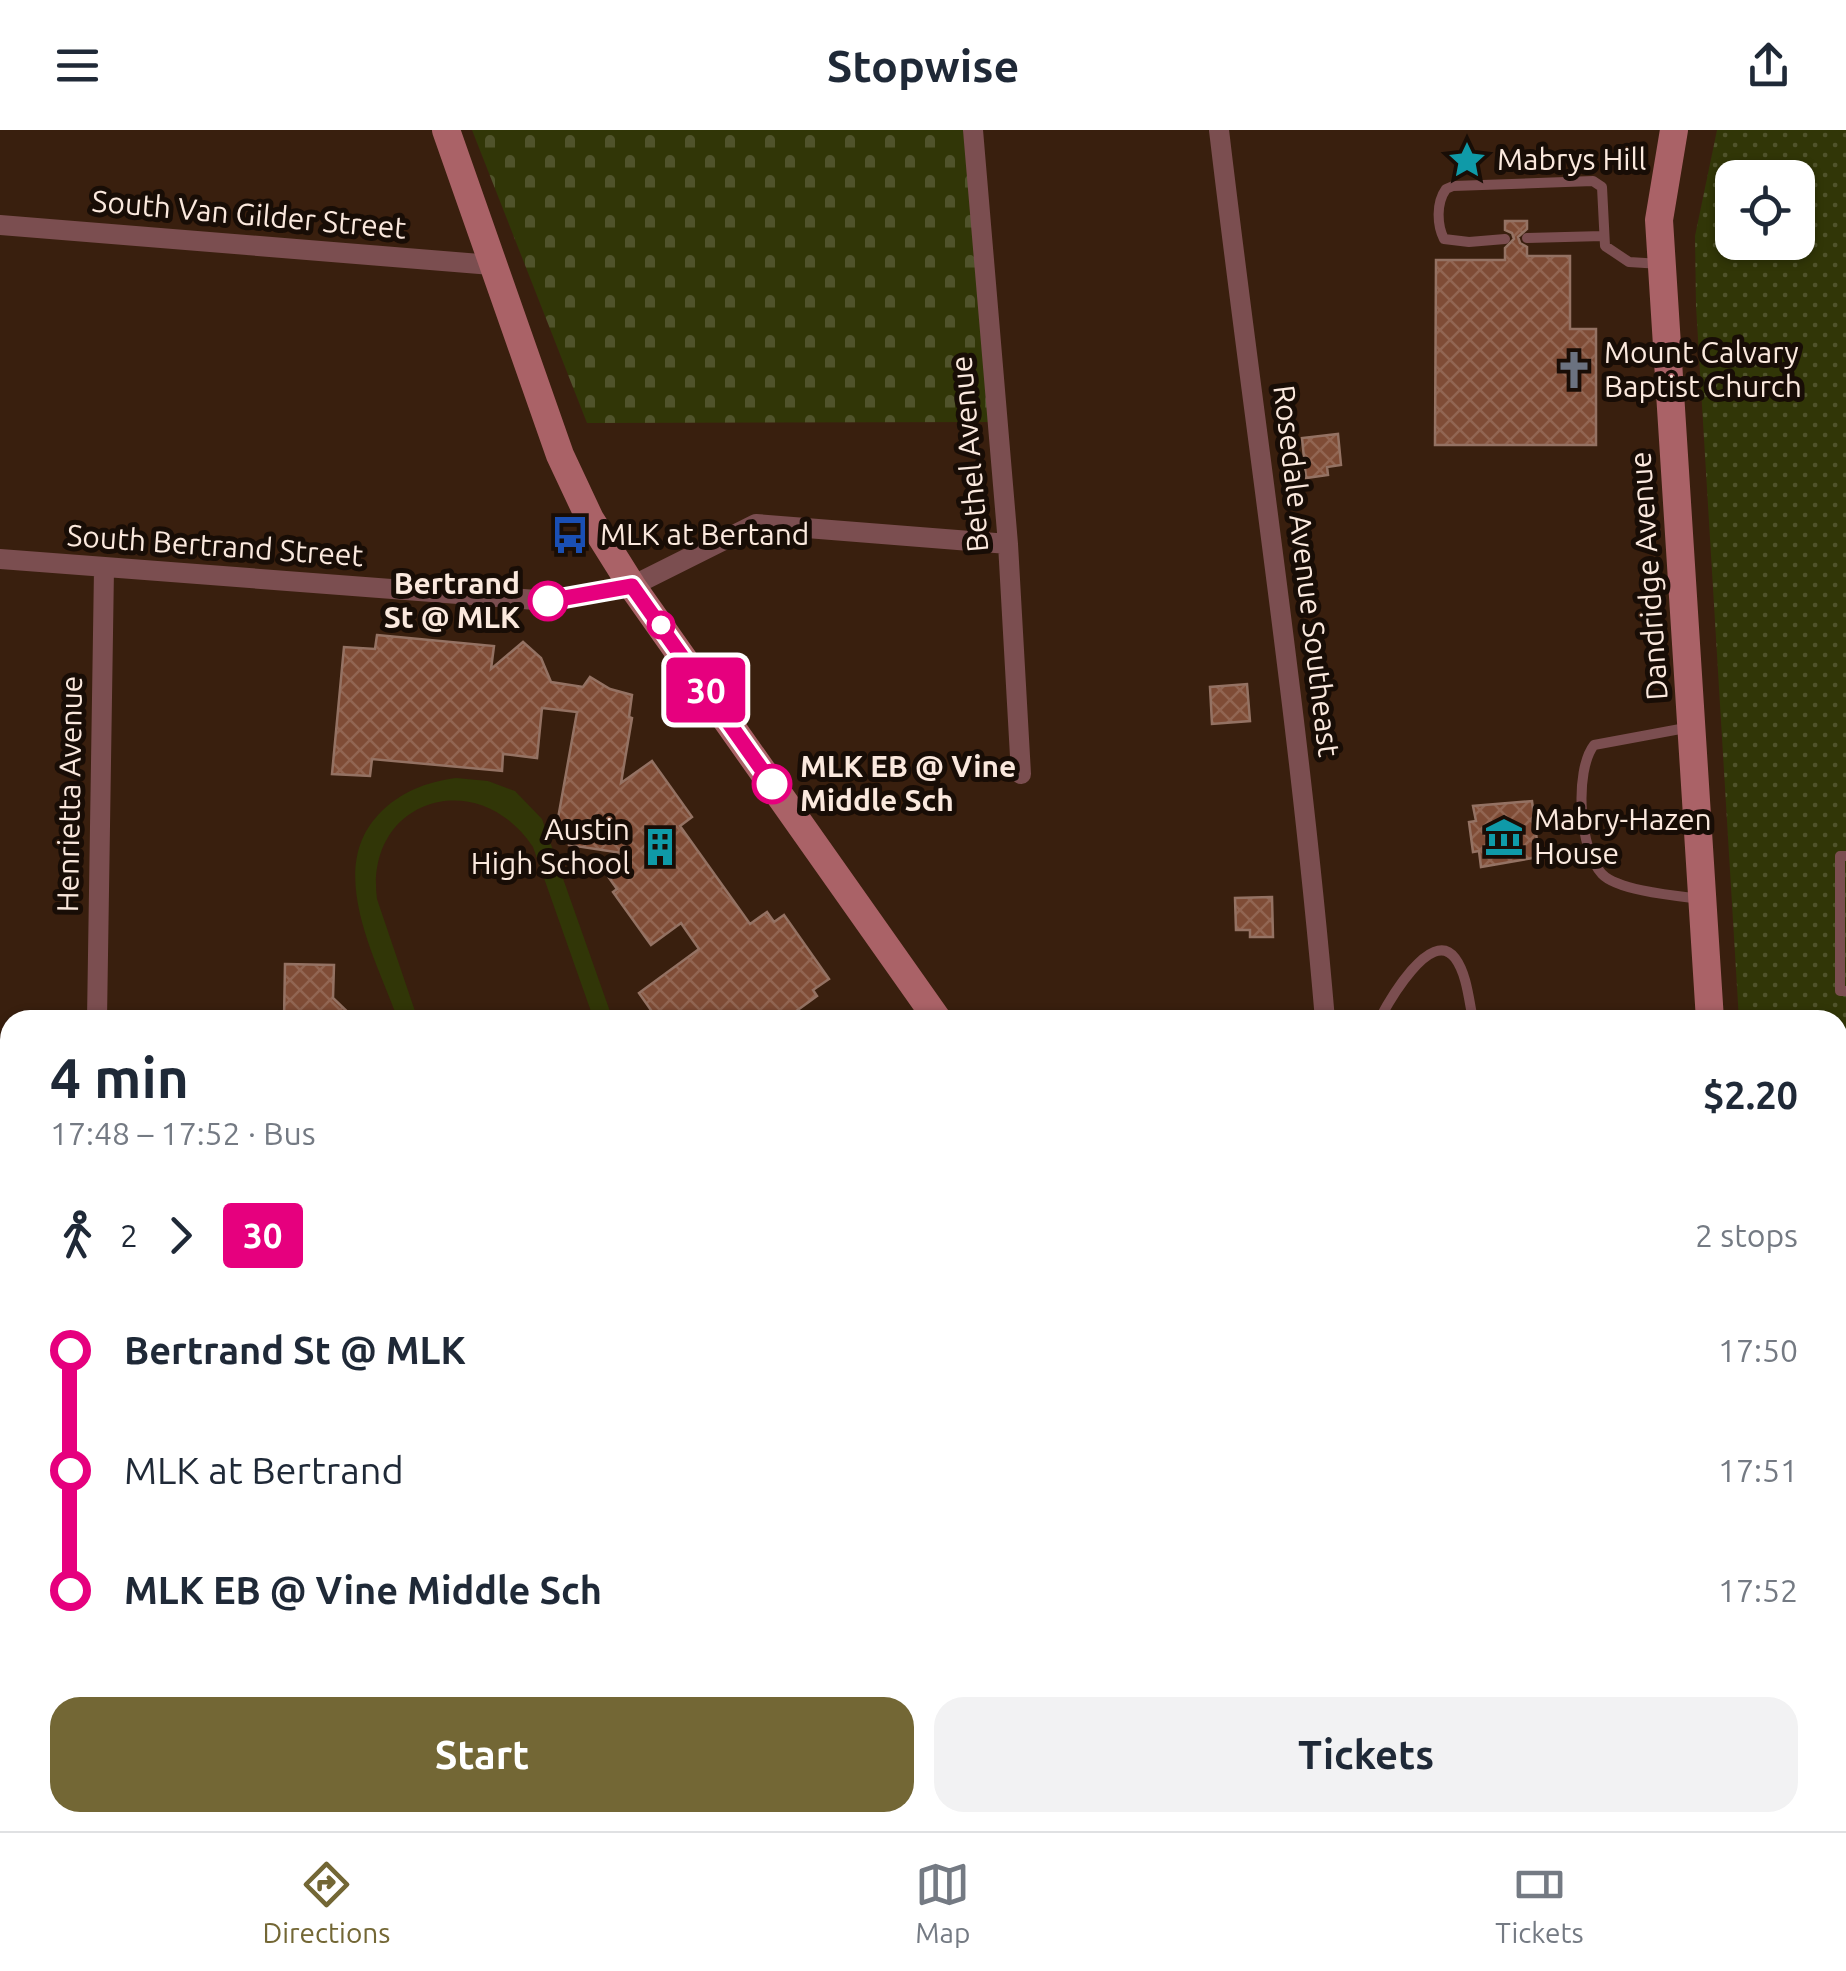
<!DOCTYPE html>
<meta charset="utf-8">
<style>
body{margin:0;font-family:Ubuntu,sans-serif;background:#f2f2f3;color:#1f2937;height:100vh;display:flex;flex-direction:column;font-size:38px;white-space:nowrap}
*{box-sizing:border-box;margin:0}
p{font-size:32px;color:#747a83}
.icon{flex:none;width:55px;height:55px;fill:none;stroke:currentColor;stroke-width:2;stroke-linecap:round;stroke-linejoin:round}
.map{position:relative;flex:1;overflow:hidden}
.side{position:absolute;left:0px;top:880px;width:1848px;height:822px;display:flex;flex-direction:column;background:#fff;border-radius:30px 30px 0 0;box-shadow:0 2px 8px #0004}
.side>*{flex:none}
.badge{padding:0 20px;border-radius:8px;font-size:35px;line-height:65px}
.tools{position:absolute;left:1715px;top:30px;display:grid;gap:20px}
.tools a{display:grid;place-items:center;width:100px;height:100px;border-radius:20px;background:#fff;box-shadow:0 2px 8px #0004;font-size:50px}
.map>.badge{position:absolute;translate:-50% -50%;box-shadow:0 0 0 5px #fff}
.legs{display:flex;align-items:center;gap:15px;height:110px;padding:0 50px;font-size:32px}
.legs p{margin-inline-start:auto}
.overview{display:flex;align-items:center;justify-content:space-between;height:170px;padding:0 50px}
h1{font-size:55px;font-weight:600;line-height:75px}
.primary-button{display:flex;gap:20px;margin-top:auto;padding:20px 50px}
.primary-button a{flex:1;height:115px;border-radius:30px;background:#736735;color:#fff;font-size:40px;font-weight:600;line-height:115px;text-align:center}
.primary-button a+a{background:#f2f2f3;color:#1f2937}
ul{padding:0 50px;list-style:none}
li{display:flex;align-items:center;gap:35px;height:120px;font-size:38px}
li i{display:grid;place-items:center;width:15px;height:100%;margin:0 12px;background:currentColor}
li i::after{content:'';width:25px;height:25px;margin:-12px;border:8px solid;border-radius:50%;background:#fff}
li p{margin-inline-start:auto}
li:first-child i{background:linear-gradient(#0000 50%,currentColor 0)}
li:last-child i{background:linear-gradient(currentColor 50%,#0000 0)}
header{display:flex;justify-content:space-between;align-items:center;height:130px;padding:0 50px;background:#fff;font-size:45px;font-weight:600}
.dock{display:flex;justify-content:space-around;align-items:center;height:140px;border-top:2px solid #e0e1e3;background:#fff;font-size:28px;color:#747a83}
.dock a{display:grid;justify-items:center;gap:5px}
.dock .current{color:#736735}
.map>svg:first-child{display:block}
.grass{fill:url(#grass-dots);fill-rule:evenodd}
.cemetery{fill:url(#cemetery-stones)}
.garden{fill:#313607}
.building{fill:url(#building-cross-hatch);stroke:#947263;stroke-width:2.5}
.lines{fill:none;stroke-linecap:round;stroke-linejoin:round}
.lane{stroke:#7b4e50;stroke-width:10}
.street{stroke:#7b4e50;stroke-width:20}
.secondary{stroke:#aa6267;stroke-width:28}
.line-1-casing{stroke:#fff;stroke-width:22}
.line-1{stroke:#e6007e;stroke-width:15}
.stop-1-dot{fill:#fff;stroke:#e6007e;stroke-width:5}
.labels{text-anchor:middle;stroke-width:10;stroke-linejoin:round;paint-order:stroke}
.poi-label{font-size:30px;fill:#fbe9de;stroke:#180d06;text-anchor:start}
.street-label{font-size:30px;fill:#fbe9de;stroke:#180d06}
.stop-label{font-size:30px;font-weight:bold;fill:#fbe9de;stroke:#180d06;text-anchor:end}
</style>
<header><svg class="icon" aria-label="menu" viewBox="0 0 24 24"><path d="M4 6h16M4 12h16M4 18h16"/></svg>Stopwise<svg class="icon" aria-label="share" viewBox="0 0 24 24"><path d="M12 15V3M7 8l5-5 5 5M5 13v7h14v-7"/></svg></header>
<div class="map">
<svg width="1846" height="1701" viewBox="0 0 1846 1701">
<defs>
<pattern id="grass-dots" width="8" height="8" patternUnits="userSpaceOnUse" patternTransform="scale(2.5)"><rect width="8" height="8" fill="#313607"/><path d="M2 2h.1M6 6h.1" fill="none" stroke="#50532b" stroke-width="1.8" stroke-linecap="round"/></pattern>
<pattern id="cemetery-stones" width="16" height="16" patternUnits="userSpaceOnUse" patternTransform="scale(2.5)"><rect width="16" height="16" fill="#313607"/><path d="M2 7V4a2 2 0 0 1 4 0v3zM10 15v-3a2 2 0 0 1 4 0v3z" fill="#50532b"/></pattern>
<pattern id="building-cross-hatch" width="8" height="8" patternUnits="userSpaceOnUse" patternTransform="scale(2.5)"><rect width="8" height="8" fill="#7f4c36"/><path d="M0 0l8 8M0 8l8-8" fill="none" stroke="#926653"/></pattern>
</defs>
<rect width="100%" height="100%" fill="#391f0e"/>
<path class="grass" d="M1717,0H1846V1300L1838,1301V890H1739L1696,176L1695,106ZM1732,48H1798V112H1732Z"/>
<path class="cemetery" d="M472,0H963L998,292L587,293Z"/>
<path class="garden" d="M456,648L488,651L515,661L542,689L613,890H594L533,717C477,633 364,670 377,769L418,890H398C377,830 325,740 379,684C400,662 426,652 456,648Z"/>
<path class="building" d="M1505,91H1527V99L1518,107L1520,113L1527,117V126H1570V199H1596V315H1435L1436,130H1505V118L1514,109L1512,103L1505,100Z
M1338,304L1341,335L1327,337L1328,345L1306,348L1302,308Z
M377,505L494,516L491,539L523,512L541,528L551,552L583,557L590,547L610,559L632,565L629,587L632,588L621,653L652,631L692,687L680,696L750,794L767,782L774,792L784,785L829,849L813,860L817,866L784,890H708L703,883L694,890H658L639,863L699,819L681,793L651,815L613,762L617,759L602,738L622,723L569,715L572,697L557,694L577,582L542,578L537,628L503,624L502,641L372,629L370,646L332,644L344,517L375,519Z
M1247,554L1250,591L1212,594L1210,557Z
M1532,671L1539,727L1481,737L1479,721L1473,722L1469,692L1476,691L1473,676Z
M1272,767L1273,807H1250V800H1236L1235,768Z
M285,834L334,835L333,868L356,890H284Z"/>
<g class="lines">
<path class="lane" d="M1527,108L1603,106
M1505,109L1469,112L1444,109C1437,95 1436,73 1446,59L1453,56L1593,51L1602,57L1605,116L1629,132L1661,134
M1691,597L1594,615C1574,641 1579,720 1602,744C1618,761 1678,766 1702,769
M1846,726H1840V861H1846
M1379,890C1388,873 1431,796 1455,828C1467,844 1469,871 1473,890
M0,1493H10
M0,1534L10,1537
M976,1692L977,1701
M1348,1692L1349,1701
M188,1701V1692
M661,1701V1692
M1237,1701V1692"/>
<path class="street" d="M973,0L1008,414L1021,644
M1219,0C1254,297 1300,592 1325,890
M0,95L492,135
M0,429L549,471L632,456L756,394L1008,414
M97,890L104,439
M0,1025L10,1026
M1838,1196L1846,1188
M0,1442L10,1443
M1077,1692V1701
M697,1701L698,1692
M825,1701V1692
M1098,1701V1692"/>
<path class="secondary" d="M446,0L560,325L590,389L632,456L938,890
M1674,0L1659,90L1710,890
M1562,1692L1571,1701
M1616,1692L1625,1701
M1713,1692L1714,1701
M1668,1701L1672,1692"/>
</g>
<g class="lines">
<g class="line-1-casing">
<path id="line-1" d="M548,471L632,456L772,654"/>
</g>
<use href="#line-1" class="line-1"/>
</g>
<defs>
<g id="sight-bare" transform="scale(3)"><path d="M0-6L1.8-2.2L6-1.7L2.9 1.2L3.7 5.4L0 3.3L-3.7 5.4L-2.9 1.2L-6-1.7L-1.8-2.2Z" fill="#0f9aa8" stroke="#180d06" stroke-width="2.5" paint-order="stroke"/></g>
<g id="church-bare" transform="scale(3)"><path d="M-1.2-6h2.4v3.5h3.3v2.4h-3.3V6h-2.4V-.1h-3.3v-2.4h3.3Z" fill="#6b7280" stroke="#180d06" stroke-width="2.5" paint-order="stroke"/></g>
<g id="bus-bare" transform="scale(3)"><path d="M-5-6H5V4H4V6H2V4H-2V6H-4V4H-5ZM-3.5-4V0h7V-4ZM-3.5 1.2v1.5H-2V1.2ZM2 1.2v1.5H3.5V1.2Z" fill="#1a4fb4" stroke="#180d06" stroke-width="2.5" paint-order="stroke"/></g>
<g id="museum-bare" transform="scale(3)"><path d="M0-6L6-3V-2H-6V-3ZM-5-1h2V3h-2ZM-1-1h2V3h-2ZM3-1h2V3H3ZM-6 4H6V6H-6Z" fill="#0f9aa8" stroke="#180d06" stroke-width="2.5" paint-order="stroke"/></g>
<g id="building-bare" transform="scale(3)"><path d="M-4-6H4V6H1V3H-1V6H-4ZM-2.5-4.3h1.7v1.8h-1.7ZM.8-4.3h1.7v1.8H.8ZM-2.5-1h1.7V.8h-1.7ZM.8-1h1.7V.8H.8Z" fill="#0f9aa8" stroke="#180d06" stroke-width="2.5" paint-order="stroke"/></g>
</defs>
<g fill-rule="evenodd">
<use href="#sight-bare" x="1467" y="30"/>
<use href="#church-bare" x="1574" y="240"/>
<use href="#bus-bare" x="570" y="405"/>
<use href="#museum-bare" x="1504" y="707"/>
<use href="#building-bare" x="660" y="717"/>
</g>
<g class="stop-1-dot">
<circle cx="548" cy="471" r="18"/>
<circle cx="661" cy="495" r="12"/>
<circle cx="772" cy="654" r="18"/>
</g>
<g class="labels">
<g class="poi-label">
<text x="1497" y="40">Mabrys Hill</text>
<text x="1604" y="233">Mount Calvary<tspan x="1604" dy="34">Baptist Church</tspan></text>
<text x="600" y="415">MLK at Bertand</text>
<text x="1534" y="700">Mabry-Hazen<tspan x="1534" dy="34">House</tspan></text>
<text x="630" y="710" text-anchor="end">Austin<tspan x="630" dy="34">High School</tspan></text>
</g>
<g class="street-label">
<text transform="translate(249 85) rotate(5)" y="10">South Van Gilder Street</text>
<text transform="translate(970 324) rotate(-95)" y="10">Bethel Avenue</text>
<text transform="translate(215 416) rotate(4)" y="10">South Bertrand Street</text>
<text transform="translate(1306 441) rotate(83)" y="10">Rosedale Avenue Southeast</text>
<text transform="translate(1649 446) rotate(-94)" y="10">Dandridge Avenue</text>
<text transform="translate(70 664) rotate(-89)" y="10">Henrietta Avenue</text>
</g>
<g class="stop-label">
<text x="520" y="464">Bertrand<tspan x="520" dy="34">St @ MLK</tspan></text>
<text x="800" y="647" text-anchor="start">MLK EB @ Vine<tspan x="800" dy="34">Middle Sch</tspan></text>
</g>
</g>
</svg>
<div class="tools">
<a><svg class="icon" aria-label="locate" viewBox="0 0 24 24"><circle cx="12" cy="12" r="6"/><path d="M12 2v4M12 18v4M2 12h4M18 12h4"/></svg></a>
</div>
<b class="badge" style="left:706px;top:560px;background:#e6007e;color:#fff">30</b>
<section class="side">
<div class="overview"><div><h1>4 min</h1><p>17:48 – 17:52 · Bus</p></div><b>$2.20</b></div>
<div class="legs"><svg class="icon" aria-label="walk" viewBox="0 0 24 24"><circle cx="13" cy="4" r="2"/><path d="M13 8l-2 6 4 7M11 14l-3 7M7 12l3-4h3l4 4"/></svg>2<svg class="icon" aria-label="forward" viewBox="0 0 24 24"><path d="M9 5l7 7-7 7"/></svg><b class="badge" style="background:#e6007e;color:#fff">30</b><p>2 stops</p></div>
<ul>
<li><i style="color:#e6007e"></i><b>Bertrand St @ MLK</b><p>17:50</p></li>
<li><i style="color:#e6007e"></i><span>MLK at Bertrand</span><p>17:51</p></li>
<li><i style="color:#e6007e"></i><b>MLK EB @ Vine Middle Sch</b><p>17:52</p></li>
</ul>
<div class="primary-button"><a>Start</a><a>Tickets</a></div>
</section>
</div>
<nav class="dock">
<a class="current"><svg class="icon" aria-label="directions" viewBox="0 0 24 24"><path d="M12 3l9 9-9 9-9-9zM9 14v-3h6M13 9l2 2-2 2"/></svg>Directions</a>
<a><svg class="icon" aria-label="map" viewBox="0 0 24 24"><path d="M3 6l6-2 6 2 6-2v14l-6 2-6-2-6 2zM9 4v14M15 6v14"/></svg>Map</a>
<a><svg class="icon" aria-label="tickets" viewBox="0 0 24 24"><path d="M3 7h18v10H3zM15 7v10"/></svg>Tickets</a>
</nav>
